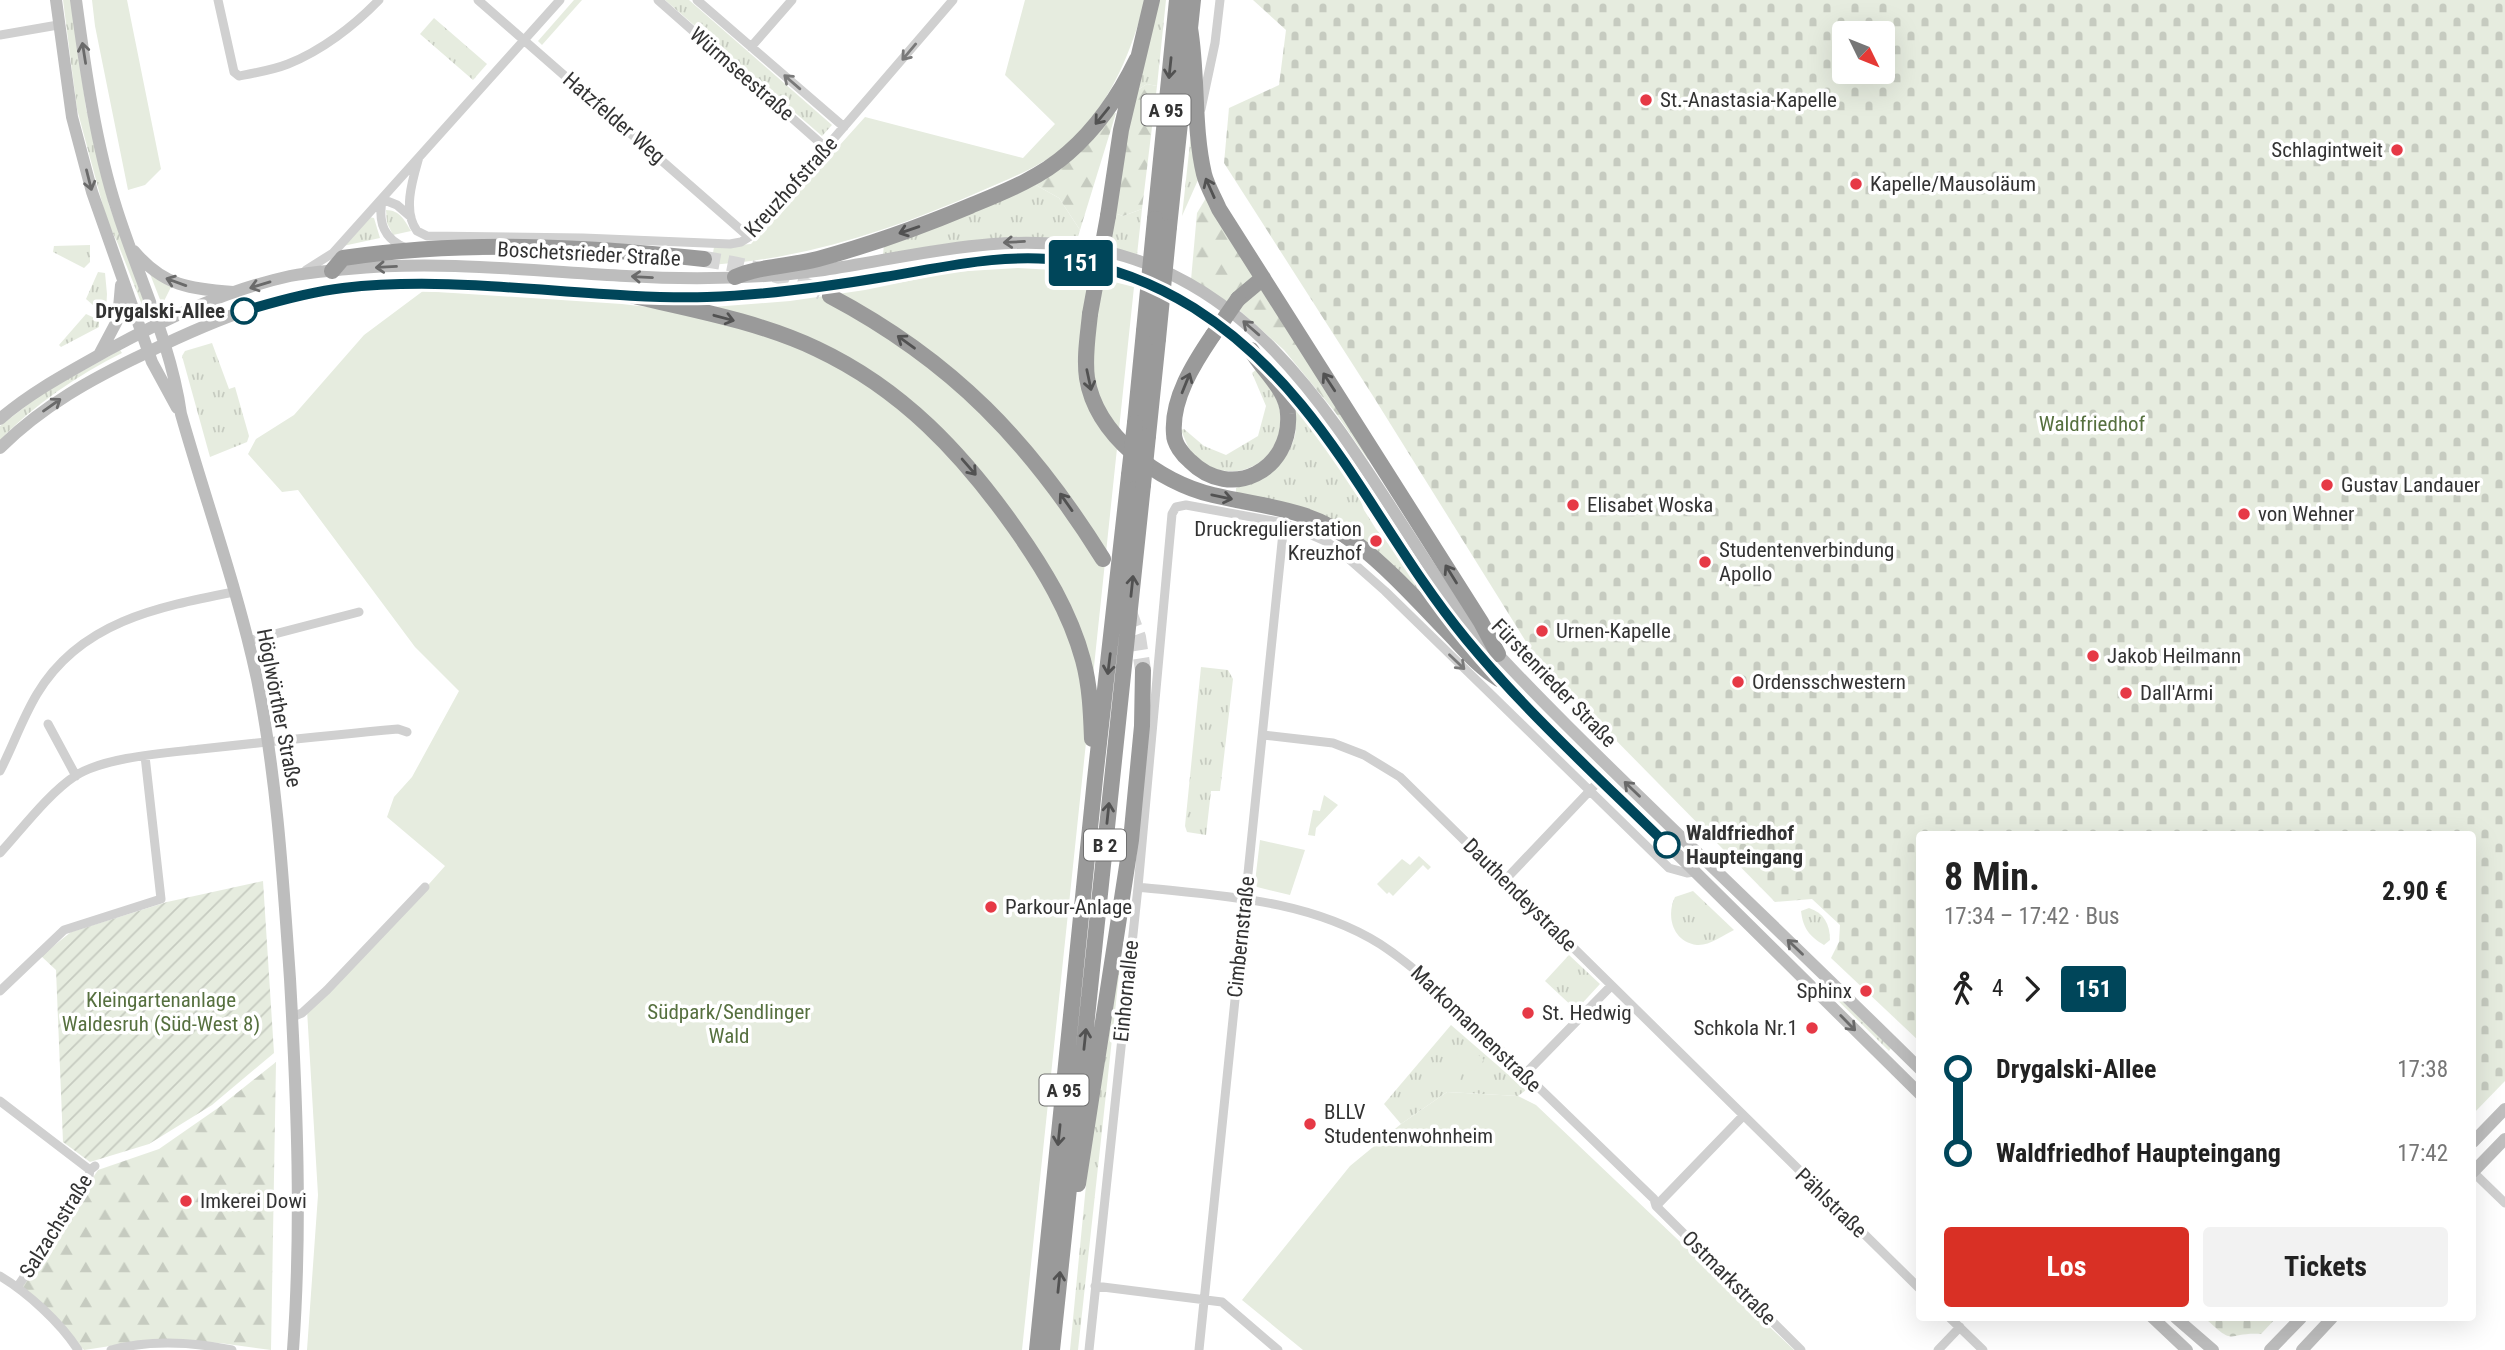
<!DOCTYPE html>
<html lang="de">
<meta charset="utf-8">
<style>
body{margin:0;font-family:"Roboto Condensed",sans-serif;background:#f2f2f2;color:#222;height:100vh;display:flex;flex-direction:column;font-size:26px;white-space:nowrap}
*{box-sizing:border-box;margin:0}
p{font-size:23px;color:#767676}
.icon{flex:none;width:38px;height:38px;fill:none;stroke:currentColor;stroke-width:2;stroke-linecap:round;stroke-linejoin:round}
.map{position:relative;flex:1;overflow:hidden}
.sheet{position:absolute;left:1916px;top:831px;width:560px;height:490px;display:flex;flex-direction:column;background:#fff;border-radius:7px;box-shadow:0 7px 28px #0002}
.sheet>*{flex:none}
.badge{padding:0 14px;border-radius:5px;font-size:24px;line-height:46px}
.needle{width:46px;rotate:133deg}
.controls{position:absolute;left:1832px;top:21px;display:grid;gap:14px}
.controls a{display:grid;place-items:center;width:63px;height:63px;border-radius:7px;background:#fff;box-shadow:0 7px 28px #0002;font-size:35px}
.map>.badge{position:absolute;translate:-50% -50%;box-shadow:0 0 0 4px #fff}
.legs{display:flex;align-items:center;gap:10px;height:77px;padding:0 28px;font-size:23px}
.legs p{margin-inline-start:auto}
.head{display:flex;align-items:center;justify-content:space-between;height:119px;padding:0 28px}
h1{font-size:38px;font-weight:700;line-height:52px}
.action{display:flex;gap:14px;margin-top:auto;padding:14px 28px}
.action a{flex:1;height:80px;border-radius:7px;background:#d93025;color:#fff;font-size:28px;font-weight:700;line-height:80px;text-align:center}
.action a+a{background:#f2f2f2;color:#222}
ul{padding:0 28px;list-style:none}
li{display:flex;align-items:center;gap:24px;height:84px;font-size:26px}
li i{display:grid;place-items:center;width:10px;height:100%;margin:0 9px;background:currentColor}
li i::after{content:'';width:18px;height:18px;margin:-9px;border:5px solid;border-radius:50%;background:#fff}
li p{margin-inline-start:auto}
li:first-child i{background:linear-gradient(#0000 50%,currentColor 0)}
li:last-child i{background:linear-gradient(currentColor 50%,#0000 0)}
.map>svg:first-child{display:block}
.grass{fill:url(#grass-tufts)}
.forest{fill:url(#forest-firs)}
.cemetery{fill:url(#cemetery-stones);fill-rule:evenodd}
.park{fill:#e6ecdf}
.garden{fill:url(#garden-furrows)}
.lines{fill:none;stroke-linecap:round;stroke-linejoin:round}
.highway-tunnel{stroke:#d6d6d6;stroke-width:16;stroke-dasharray:16 8;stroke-linecap:butt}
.street{stroke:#d0d0d0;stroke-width:9}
.secondary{stroke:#bdbdbd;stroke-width:12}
.highway{stroke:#9a9a9a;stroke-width:16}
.highway-bridge{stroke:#9a9a9a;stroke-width:16}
.oneway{stroke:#7a7a7a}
.oneway2{stroke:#6a6a6a}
.oneway3{stroke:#525252}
.line-1-casing{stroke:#fff;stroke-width:16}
.line-1{stroke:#00465a;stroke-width:10}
.poi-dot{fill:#e63946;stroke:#fff;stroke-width:2.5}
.stop-1-dot{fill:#fff;stroke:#00465a;stroke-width:3.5}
.labels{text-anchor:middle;stroke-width:7;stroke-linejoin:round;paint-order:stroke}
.shield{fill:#fff;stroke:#707070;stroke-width:2}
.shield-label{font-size:19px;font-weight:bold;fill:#333}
.street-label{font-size:21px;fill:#333;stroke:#fff}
.poi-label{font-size:21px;fill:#333;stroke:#fff;text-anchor:start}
.stop-label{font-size:21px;font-weight:bold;fill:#333;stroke:#fff;text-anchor:end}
.park-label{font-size:21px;fill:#56703f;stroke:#fff}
</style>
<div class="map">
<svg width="2505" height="1350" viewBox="0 0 2505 1350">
<defs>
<pattern id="grass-tufts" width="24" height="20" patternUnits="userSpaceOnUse" patternTransform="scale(1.75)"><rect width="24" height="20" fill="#e6ecdf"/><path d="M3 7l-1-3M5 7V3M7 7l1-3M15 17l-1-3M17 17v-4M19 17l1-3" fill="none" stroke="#c6cbc0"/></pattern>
<pattern id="forest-firs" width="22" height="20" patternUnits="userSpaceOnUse" patternTransform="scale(1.75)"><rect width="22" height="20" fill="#e6ecdf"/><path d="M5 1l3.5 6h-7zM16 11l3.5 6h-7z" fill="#c6cbc0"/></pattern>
<pattern id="cemetery-stones" width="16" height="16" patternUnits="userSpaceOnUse" patternTransform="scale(1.75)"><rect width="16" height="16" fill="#e6ecdf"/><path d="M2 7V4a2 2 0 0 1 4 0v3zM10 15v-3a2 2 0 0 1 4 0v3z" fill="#c6cbc0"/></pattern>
<pattern id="garden-furrows" width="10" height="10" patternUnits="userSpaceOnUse" patternTransform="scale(1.75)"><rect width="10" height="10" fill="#e6ecdf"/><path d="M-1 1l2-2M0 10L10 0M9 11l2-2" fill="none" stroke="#c6cbc0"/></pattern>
</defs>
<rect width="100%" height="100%" fill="#fff"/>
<path class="grass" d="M63,0H71L86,108L109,205L147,308L144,310L118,244L107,221L77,109Z
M574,0H582L542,45L538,41Z
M665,0H689L832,125L822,136Z
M1159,0H1166L1157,86L1147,84L1136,91Z
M434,18L487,64L473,80L420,34Z
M1191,134L1198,180L1182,216Z
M1034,184L1059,198L1080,230L1077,240C1007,234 952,242 883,255L884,244Z
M1142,209L1137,255L1097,244L1105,210L1123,216Z
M386,210C400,210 405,221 411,231L393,235L387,223Z
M369,217L374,218L380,238L343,246Z
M90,245V262L84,268L53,252L54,246Z
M98,272L105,273L107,294L106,311L101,312L86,299Z
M150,274L171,287L164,301L161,302Z
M86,314L99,320V327L61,347L59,345Z
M212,343L229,389L235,387L249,436L247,442L210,457L182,356L185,351Z
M120,350L122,353C78,375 35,404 0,440V426L43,393Z
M1257,369C1266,382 1278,396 1280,412C1287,460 1234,490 1197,458C1189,452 1185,439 1181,430L1184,429L1204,446L1226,455L1258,436L1266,406L1252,373Z
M1293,402L1333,454L1358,493L1364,510L1376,529L1394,550L1426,597L1423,599L1364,543L1236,493V488C1262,479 1288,465 1295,435C1297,425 1294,412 1293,402Z
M1201,667L1228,670L1233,679L1220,791H1211L1206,835L1187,832L1185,826Z
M1693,891L1734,930C1724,935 1709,946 1697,945C1672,942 1666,915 1675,897Z
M1809,908C1824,913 1830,924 1830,940L1824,945C1809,936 1803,928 1801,911Z
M1125,920L1078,1350H1070L1089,1154Z
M1569,955L1600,984L1576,1010L1545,981Z
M1821,980L1891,1048L1889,1051L1819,982Z
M1451,1025L1526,1090L1518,1096L1447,1092L1401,1124L1384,1104Z"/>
<path class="forest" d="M1147,84L1157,86L1142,209L1123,216L1105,210L1136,91Z
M1116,113L1080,230L1059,198L1034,184L1111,114Z
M1206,198L1369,458L1368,460L1335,412L1284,350L1239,310L1191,280L1197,213Z
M276,1062L271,1350L220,1343L150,1340L84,1350L20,1286L98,1170L159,1149L218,1108Z"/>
<path class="cemetery" d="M1253,0H2505V1081L2473,1114V835H1920V1042L1831,958L1839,942L1840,925L1812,899L1775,902L1538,661L1373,396L1224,163L1229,108L1279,85L1286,30ZM1844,33H1883V72H1844Z
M2205,1318H2276L2261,1334C2225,1332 2237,1348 2205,1318Z"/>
<path class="park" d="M92,0H127L161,169L145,185L128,190L95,26Z
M1025,0H1145C1132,50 1112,99 1076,136C1049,164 1015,176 981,191C895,229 805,259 711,265L714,247L751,244L865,117L1023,158L1055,124L1005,75Z
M1018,268L1071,271L1134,287L1022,1350H307L318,1195L307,1010L389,929L445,866L387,817L394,797L412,777L459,691L415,647L298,490L282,492L248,454L256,439L294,415L364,335L423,291L622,304L674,310L790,301L865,290L952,272Z
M1324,795L1338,805L1316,828L1315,836L1308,835L1313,810L1320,811Z
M1260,840L1305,850L1290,895L1257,887L1255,882Z
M1419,856L1431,867L1428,870L1423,865L1393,896L1389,892L1387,894L1377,884L1402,859L1410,865Z
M1466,1044L1484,1060L1473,1072L1455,1056Z
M1443,1065L1462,1068L1459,1086L1440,1083Z
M1447,1092L1518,1096L1536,1105L1794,1350H1303L1242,1300L1350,1166L1401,1124Z"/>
<path class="garden" d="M263,881L274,1053L212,1105L149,1144L90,1162L63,1142L56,970L41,956L71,932L167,902Z"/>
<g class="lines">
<path class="highway-tunnel" d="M704,259C745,265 783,275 821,292
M1129,612L1138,637L1143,670"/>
<path class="street" d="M218,0L234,72L239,76C255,73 273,70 288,64C321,51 354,26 379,0
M478,0L749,237
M658,0L826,148
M697,0L844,127
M0,35L58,25
M751,47L792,0
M1201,109L1215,43L1220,0
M419,157C413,178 402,211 417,231L427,236L583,238L730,244L741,242L749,237L953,0
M382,199L397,205L411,217
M382,201C378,223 384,239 406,248
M306,270L333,253L560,0
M248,641L359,612
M48,724L76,776
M1263,735L1333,743L1364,755L1400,777L1920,1289
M0,771C13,746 22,719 37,694C80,622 157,607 234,592
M0,853C22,829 48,794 75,776C104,757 166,753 201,749C266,742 332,735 398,729L407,732
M1505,880L1600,780
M1138,887C1221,896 1308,899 1380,944C1400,957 1418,972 1435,987L1654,1199L1656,1206L1801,1350
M0,991L64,930L161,899L145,756
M292,1017L302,1013L327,990L425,887
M1524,1075L1611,986
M0,1101L90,1170
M2473,1172L2505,1203
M1656,1206L1743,1116
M0,1276C27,1292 61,1323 78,1350
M18,1286L88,1182L90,1170L95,1166
M1095,1286L1222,1302L1278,1350
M1950,1318L1983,1350
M111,1350C149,1340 193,1342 232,1350
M1089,1350L1138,887L1172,514L1176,507L1186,505L1284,523L1327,542L1342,553L1385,591L1669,868L1687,873L1694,872
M1199,1350L1284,523
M1938,1350L1960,1327"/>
<path class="secondary" d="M56,0L72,117L92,192L152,362L177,408
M76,0C85,67 96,146 117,210C139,279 171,343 181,414C206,502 238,590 257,679C277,779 283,878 290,979C297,1103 302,1226 293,1350
M134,251C163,286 190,289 233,292
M662,297C736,300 811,289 884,277C907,273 929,268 952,264C1038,250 1117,261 1192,307C1214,321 1237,336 1256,355
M100,353L118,319L121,285
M1276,375C1311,411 1339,453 1367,496C1402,550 1437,604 1478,654
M0,419C32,391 71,371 108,350C165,319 226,290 290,276C309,272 329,271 348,269C440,260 534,271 626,276C692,280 758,279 824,270C916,256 1006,230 1100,250C1252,282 1329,412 1407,532C1430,568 1453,605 1481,636C1544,705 1611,769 1678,834C1759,912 1840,990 1920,1069
M0,448C42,406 93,378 146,353C189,332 234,312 279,300C392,269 524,291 640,296
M1495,674L1920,1094
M2473,1142L2505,1109
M2473,1172L2505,1139
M2153,1318L2187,1350
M2176,1318L2213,1350
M2270,1350L2301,1318
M2302,1350L2332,1318"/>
<path class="highway" d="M1190,28C1198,76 1193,127 1204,174C1207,186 1214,197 1219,209L1481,622L1498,654
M1108,216L1121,130L1152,0
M1155,219L1177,0
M1169,227L1193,0
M332,271L343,258C463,240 584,246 704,259
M735,277C760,266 791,266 818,259C870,245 920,227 970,206C1004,192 1040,178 1068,153C1098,127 1120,94 1137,59
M634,296C695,310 760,322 817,349C902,389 962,453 1015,528C1044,569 1070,612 1083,660C1090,686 1091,712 1092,739
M830,296C953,361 1030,442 1103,559
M1238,299L1263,278
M1090,314C1088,335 1084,357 1087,378C1096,435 1159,483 1213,495C1268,508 1309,507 1357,544C1386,566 1419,602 1445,629C1462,646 1477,666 1499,679
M1213,335C1194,363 1171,399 1174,434C1174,444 1183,455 1190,461C1231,502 1292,470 1288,414C1287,389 1263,371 1251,350
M1135,423L1144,331
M1148,436L1158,339
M1078,1184L1131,840L1142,726L1143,670
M1037,1350L1095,779L1129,475
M1052,1350L1143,485"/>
<path class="highway-bridge" d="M1090,314L1108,216
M1144,331L1155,219
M1213,335L1238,299
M1158,339L1169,227
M1129,475L1135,423
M1143,485L1148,436"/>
</g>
<defs><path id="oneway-shaft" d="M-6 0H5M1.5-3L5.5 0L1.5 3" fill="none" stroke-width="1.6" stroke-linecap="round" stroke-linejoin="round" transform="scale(1.75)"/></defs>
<g class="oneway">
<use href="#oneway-shaft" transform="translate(909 52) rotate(130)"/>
<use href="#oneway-shaft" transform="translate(792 82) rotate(-139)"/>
<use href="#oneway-shaft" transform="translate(1457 662) rotate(44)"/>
</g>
<g class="oneway2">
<use href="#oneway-shaft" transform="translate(84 53) rotate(-99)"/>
<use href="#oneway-shaft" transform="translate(89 180) rotate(76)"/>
<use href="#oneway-shaft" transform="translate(1014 242) rotate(177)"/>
<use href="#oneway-shaft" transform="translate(386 267) rotate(177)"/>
<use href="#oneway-shaft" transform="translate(642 277) rotate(-177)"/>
<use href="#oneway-shaft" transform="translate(176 282) rotate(-160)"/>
<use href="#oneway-shaft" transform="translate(260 285) rotate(163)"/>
<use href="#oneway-shaft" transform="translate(1251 328) rotate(-139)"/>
<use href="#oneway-shaft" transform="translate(52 405) rotate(-35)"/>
<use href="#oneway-shaft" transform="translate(1632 789) rotate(-136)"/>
<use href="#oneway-shaft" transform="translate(1795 947) rotate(-136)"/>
<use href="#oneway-shaft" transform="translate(1848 1023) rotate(46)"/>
</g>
<g class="oneway3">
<use href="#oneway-shaft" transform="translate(1170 68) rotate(96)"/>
<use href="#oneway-shaft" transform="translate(1102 116) rotate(129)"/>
<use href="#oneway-shaft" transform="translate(1210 188) rotate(-114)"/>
<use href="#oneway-shaft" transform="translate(909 230) rotate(161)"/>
<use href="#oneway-shaft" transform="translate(724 318) rotate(15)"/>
<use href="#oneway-shaft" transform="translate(906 342) rotate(-144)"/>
<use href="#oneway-shaft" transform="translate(1089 380) rotate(78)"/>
<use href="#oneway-shaft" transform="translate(1329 382) rotate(-123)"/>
<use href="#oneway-shaft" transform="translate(1186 383) rotate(-68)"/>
<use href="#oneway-shaft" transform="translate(969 467) rotate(49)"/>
<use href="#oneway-shaft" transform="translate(1222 497) rotate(12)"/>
<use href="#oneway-shaft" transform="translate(1066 502) rotate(-125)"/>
<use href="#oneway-shaft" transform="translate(1451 574) rotate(-122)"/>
<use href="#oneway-shaft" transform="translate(1132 586) rotate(-84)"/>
<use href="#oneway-shaft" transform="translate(1109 664) rotate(97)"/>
<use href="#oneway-shaft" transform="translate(1108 813) rotate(-84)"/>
<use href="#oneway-shaft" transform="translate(1085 1039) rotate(-84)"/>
<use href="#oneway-shaft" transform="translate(1059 1135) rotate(96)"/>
<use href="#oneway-shaft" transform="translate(1059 1282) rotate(-84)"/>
</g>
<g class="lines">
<g class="line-1-casing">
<path id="line-1" d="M244,311C277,301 309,292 343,288C464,274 586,300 707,297C766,295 825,287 884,277C945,267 1006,252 1068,261C1114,267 1155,284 1194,308C1325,391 1372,525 1466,639C1527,713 1599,778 1667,845"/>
</g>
<use href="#line-1" class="line-1"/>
</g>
<g class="poi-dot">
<circle cx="1646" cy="100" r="7"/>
<circle cx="2397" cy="150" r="7"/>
<circle cx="1856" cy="184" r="7"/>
<circle cx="2327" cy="485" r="7"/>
<circle cx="1573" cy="505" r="7"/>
<circle cx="2244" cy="514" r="7"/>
<circle cx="1376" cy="541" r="7"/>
<circle cx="1705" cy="562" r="7"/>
<circle cx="1542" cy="631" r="7"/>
<circle cx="2093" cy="656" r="7"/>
<circle cx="1738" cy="682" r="7"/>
<circle cx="2126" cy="693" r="7"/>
<circle cx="991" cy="907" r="7"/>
<circle cx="1866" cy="991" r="7"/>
<circle cx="1528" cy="1013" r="7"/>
<circle cx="1812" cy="1028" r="7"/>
<circle cx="1310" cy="1124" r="7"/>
<circle cx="186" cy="1201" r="7"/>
</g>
<g class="stop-1-dot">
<circle cx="244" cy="311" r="12"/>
<circle cx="1667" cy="845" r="12"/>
</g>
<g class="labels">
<g class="shield">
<rect x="1141.5" y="94.5" width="49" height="31" rx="5"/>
<rect x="1084" y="829.5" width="42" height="31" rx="5"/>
<rect x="1039.5" y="1074.5" width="49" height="31" rx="5"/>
</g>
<g class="shield-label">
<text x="1166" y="117">A 95</text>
<text x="1105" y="852">B 2</text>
<text x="1064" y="1097">A 95</text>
</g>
<g class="street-label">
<text transform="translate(742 74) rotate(41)" y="7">Würmseestraße</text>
<text transform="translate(614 118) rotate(41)" y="7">Hatzfelder Weg</text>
<text transform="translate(791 187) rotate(-48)" y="7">Kreuzhofstraße</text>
<text transform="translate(589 254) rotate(3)" y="7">Boschetsrieder Straße</text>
<text transform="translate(1554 683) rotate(46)" y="7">Fürstenrieder Straße</text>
<text transform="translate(279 708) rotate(79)" y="7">Höglwörther Straße</text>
<text transform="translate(1520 895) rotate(45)" y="7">Dauthendeystraße</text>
<text transform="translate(1241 937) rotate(-84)" y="7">Cimbernstraße</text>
<text transform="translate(1126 991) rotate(-84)" y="7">Einhornallee</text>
<text transform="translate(1476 1029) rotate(44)" y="7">Markomannenstraße</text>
<text transform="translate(1831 1203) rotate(44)" y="7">Pählstraße</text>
<text transform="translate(56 1226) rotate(-58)" y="7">Salzachstraße</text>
<text transform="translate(1729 1278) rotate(45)" y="7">Ostmarkstraße</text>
</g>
<g class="poi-label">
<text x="1660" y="107">St.-Anastasia-Kapelle</text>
<text x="2383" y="157" text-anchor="end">Schlagintweit</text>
<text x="1870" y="191">Kapelle/Mausoläum</text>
<text x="2341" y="492">Gustav Landauer</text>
<text x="1587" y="512">Elisabet Woska</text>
<text x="2258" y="521">von Wehner</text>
<text x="1362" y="536" text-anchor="end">Druckregulierstation<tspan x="1362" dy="24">Kreuzhof</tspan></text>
<text x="1719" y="557">Studentenverbindung<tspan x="1719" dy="24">Apollo</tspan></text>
<text x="1556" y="638">Urnen-Kapelle</text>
<text x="2107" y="663">Jakob Heilmann</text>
<text x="1752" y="689">Ordensschwestern</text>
<text x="2140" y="700">Dall'Armi</text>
<text x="1005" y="914">Parkour-Anlage</text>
<text x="1852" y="998" text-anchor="end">Sphinx</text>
<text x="1542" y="1020">St. Hedwig</text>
<text x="1798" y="1035" text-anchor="end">Schkola Nr.1</text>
<text x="1324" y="1119">BLLV<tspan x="1324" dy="24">Studentenwohnheim</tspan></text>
<text x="200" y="1208">Imkerei Dowi</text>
</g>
<g class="stop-label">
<text x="225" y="318">Drygalski-Allee</text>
<text x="1686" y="840" text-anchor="start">Waldfriedhof<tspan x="1686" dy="24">Haupteingang</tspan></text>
</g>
<g class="park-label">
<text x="2092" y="431">Waldfriedhof</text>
<text x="161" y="1007">Kleingartenanlage<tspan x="161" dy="24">Waldesruh (Süd-West 8)</tspan></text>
<text x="729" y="1019">Südpark/Sendlinger<tspan x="729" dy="24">Wald</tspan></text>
</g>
</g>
</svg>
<div class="controls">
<a><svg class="needle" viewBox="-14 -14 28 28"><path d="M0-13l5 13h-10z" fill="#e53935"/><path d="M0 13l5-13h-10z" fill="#767676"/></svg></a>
</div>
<b class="badge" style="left:1081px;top:263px;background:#00465a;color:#fff">151</b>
<section class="sheet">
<div class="head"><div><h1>8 Min.</h1><p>17:34 – 17:42 · Bus</p></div><b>2.90 €</b></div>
<div class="legs"><svg class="icon" aria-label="walk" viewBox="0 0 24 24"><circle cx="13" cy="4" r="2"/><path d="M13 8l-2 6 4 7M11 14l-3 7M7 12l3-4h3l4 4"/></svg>4<svg class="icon" aria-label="forward" viewBox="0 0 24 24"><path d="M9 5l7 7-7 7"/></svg><b class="badge" style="background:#00465a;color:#fff">151</b></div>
<ul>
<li><i style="color:#00465a"></i><b>Drygalski-Allee</b><p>17:38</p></li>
<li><i style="color:#00465a"></i><b>Waldfriedhof Haupteingang</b><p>17:42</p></li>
</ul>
<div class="action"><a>Los</a><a>Tickets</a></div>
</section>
</div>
